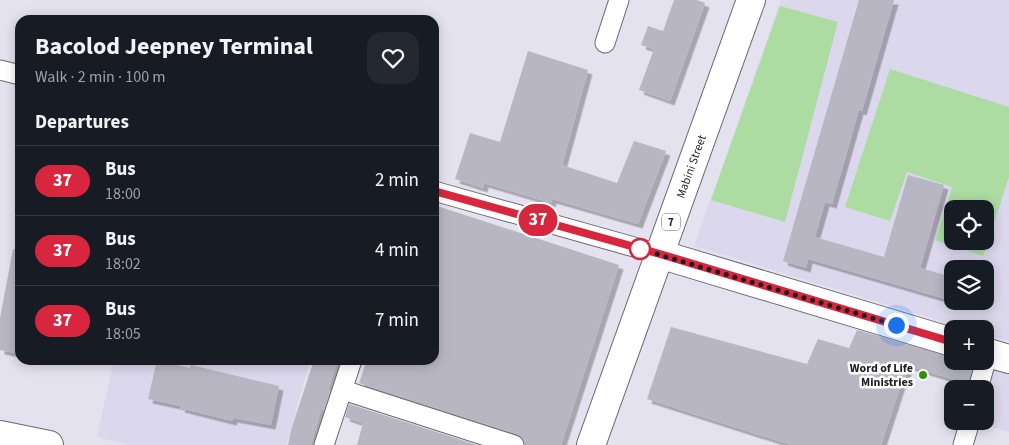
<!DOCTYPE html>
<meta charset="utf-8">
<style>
body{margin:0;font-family:"Source Sans 3",sans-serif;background:#242831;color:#f1f3f6;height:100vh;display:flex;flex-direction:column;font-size:19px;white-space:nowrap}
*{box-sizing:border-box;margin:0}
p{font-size:16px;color:#9ea1a6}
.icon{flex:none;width:28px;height:28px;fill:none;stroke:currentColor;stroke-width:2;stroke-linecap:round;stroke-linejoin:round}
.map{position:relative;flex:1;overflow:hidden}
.drawer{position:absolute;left:15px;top:15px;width:424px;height:350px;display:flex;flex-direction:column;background:#171b24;border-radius:15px;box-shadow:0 2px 12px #0003}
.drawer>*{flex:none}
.badge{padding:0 10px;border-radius:16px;font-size:18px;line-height:32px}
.controls{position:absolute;left:944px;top:200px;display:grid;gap:10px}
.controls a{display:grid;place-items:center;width:50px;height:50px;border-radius:10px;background:#171b24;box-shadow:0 2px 12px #0003;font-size:25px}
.you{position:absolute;width:25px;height:25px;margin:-12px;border:4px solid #fff;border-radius:50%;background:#1a73e8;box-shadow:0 0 0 8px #1a73e833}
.map>.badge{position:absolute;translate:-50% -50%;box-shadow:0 0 0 2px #fff}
h2{padding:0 20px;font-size:19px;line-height:45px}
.round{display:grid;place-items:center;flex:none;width:52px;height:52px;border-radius:15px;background:#242831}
.overview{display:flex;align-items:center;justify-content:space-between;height:85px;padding:0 20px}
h1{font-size:24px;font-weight:700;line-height:38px}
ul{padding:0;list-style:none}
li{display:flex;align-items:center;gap:15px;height:70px;padding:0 20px;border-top:1px solid #363941}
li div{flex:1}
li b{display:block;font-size:19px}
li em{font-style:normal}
li .badge{min-width:55px;font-weight:700;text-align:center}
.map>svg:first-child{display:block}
.built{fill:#dbd7ec;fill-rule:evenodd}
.green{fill:#addca2;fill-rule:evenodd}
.building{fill:#b8b6c3;filter:url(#shadow)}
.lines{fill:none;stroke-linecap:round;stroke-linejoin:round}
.street-casing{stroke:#6a6874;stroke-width:21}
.secondary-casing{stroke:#6a6874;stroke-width:30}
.primary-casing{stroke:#6a6874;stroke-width:30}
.street{stroke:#fff;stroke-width:19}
.secondary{stroke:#fff;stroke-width:28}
.primary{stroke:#fff;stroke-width:28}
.line-casing{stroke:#fff;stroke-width:11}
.line{stroke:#d7263d;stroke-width:8}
.walk{stroke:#1e1d22;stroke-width:5;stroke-dasharray:0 9}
.stop-dot{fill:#fff;stroke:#d7263d;stroke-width:2.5}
.poi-dot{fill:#309008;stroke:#fff;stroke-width:2}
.labels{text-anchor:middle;stroke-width:5;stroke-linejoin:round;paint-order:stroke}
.shield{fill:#fff;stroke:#626164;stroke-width:1}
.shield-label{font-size:11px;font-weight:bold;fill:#1e1d22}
.street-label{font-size:12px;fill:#1e1d22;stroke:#fff}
.poi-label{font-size:12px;font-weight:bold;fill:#1e1d22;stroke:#fff;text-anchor:end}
</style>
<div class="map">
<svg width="1009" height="445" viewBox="0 0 1009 445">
<defs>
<filter id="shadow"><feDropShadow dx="4.5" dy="4.5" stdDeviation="0" flood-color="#0004"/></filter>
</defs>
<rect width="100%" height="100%" fill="#e4e2ef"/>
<path class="built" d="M781,0H1009V341L985,334V329H967L694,246ZM952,209H985V241H952ZM952,269H985V301H952Z
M114,360H310L286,445H128L97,437Z
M995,361L1009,365V432L978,424L979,421H985V399Z"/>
<path class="green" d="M780,6L838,22L785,222L711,200Z
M890,69L1009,107V177L983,256L935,240L952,187L907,172L890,221L845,207ZM952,209H985V241H952Z"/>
<path class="building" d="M674,0H697L705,3L670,101L639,90L654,49L641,45L648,26L663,31Z
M859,0H894L862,111L859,110L832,204L825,202L815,237L884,257L908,175L944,185L920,268L952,277V301L808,259L806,268L783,261Z
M528,51L588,70L562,165L617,183L634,141L666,151L638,224L552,199L551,203L484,183L483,188L455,179L470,133L500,142Z
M434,205L619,265L561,445H525L523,438L517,434L359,383L367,360H434Z
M13,249L20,250V354L0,350V318Z
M671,327L807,364L818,339L849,348L857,330L952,357V361H973L974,363L968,384L909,366L902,385L901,384L881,445H791L647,399Z
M157,360L190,368L191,365L279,386L271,425L233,418L232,421L180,408L181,406L148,399Z
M314,360H338L328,390L330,391L324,410H321L311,445H288L291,430Z
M349,404L477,445H357L363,423L345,417Z"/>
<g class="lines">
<g class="street-casing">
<path id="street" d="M605,43L619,0
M0,70L20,75
M434,191L659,254
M978,389L988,353
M343,390L514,445
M324,445L352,360
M963,445L970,421"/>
</g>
<g class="secondary-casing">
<path id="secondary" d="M659,254L952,342
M985,352L1009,359
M0,435L49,445"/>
</g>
<g class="primary-casing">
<g id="primary">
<path id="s1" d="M591,445L751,0"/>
</g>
</g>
<use href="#street" class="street"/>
<use href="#secondary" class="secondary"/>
<use href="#primary" class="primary"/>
</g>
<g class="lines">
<g class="line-casing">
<path id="line" d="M434,191L660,254L952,342"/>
</g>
<use href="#line" class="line"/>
<path class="walk" d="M640,249L896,325"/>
</g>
<circle class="stop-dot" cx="640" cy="249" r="10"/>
<circle class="poi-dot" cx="923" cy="375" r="5"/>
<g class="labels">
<rect class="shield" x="662" y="213.5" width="18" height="17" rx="4"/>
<g class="shield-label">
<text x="671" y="226">7</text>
</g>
<g class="street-label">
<text dy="4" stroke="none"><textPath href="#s1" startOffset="296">Mabini Street</textPath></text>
</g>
<g class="poi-label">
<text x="913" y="372">Word of Life<tspan x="913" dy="14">Ministries</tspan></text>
</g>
</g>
</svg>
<div class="controls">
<a><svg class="icon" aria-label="locate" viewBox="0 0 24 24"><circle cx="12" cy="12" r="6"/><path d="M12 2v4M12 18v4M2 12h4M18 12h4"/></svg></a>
<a><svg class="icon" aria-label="layers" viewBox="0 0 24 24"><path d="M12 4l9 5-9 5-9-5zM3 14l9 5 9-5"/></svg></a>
<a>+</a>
<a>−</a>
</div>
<div class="you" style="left:896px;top:325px"></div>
<b class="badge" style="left:538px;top:220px;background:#d7263d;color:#fff">37</b>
<section class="drawer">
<div class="overview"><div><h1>Bacolod Jeepney Terminal</h1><p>Walk · 2 min · 100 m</p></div><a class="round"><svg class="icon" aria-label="heart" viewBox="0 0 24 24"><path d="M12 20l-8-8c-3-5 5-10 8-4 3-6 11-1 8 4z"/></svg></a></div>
<h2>Departures</h2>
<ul>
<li><span class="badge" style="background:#d7263d;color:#fff">37</span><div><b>Bus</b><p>18:00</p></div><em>2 min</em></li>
<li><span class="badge" style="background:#d7263d;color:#fff">37</span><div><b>Bus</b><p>18:02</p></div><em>4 min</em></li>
<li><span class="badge" style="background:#d7263d;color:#fff">37</span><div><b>Bus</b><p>18:05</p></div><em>7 min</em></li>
</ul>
</section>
</div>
